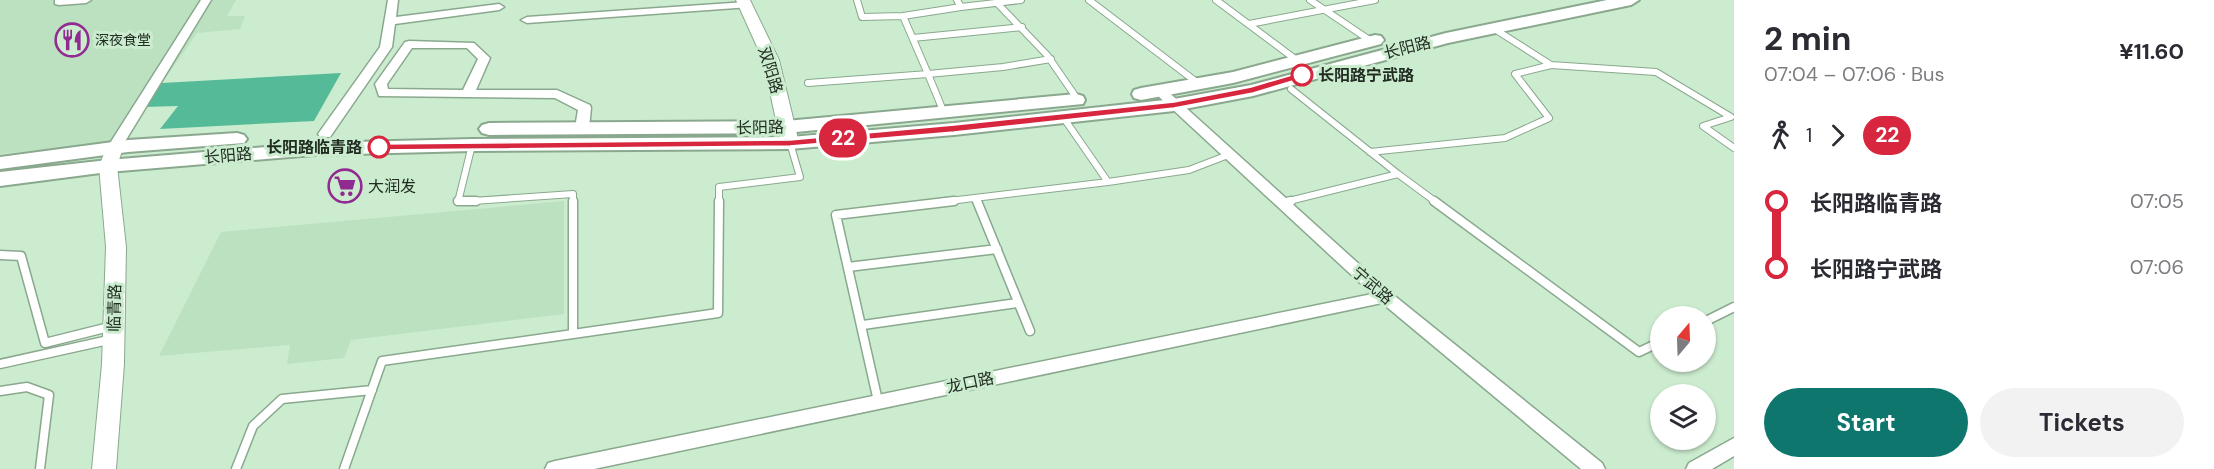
<!DOCTYPE html>
<meta charset="utf-8">
<style>
body{margin:0;font-family:"DM Sans","Noto Sans SC",sans-serif;background:#f2f2f3;color:#2b2b33;height:100vh;display:flex;flex-direction:column;font-size:22px;white-space:nowrap}
*{box-sizing:border-box;margin:0}
p{font-size:20px;color:#7c7c81}
.icon{flex:none;width:33px;height:33px;fill:none;stroke:currentColor;stroke-width:2;stroke-linecap:round;stroke-linejoin:round}
.map{position:relative;flex:1;overflow:hidden}
.details{display:flex;flex-direction:column;background:#fff;width:480px}
.details>*{flex:none}
.badge{padding:0 12px;border-radius:20px;font-size:21px;line-height:39px}
.needle{width:39px;rotate:19deg}
.tools{position:absolute;left:1650px;top:306px;display:grid;gap:12px}
.tools a{display:grid;place-items:center;width:66px;height:66px;border-radius:50%;background:#fff;box-shadow:0 2px 4px #0004;font-size:30px}
.map>.badge{position:absolute;translate:-50% -50%;box-shadow:0 0 0 3px #fff}
.legs{display:flex;align-items:center;gap:9px;height:66px;padding:0 30px;font-size:20px}
.legs p{margin-inline-start:auto}
.overview{display:flex;align-items:center;justify-content:space-between;height:102px;padding:0 30px}
h1{font-size:33px;font-weight:700;line-height:45px}
.button{display:flex;gap:12px;margin-top:auto;padding:12px 30px}
.button a{flex:1;height:69px;border-radius:36px;background:#0f766e;color:#fff;font-size:24px;font-weight:700;line-height:69px;text-align:center}
.button a+a{background:#f2f2f3;color:#2b2b33}
ul{padding:0 30px;list-style:none}
li{display:flex;align-items:center;gap:21px;height:66px;font-size:22px}
li i{display:grid;place-items:center;width:9px;height:100%;margin:0 8px;background:currentColor}
li i::after{content:'';width:15px;height:15px;margin:-8px;border:4px solid;border-radius:50%;background:#fff}
li p{margin-inline-start:auto}
li:first-child i{background:linear-gradient(#0000 50%,currentColor 0)}
li:last-child i{background:linear-gradient(currentColor 50%,#0000 0)}
main{display:flex;flex:1;min-height:0}
.map>svg:first-child{display:block}
.built{fill:#bce1c0}
.building{fill:#55ba97}
.lines{fill:none;stroke-linecap:round;stroke-linejoin:round}
.service-far1-casing{stroke:#8aa88e;stroke-width:8}
.service-casing{stroke:#8aa88e;stroke-width:11}
.minor-casing{stroke:#8aa88e;stroke-width:3}
.tertiary-casing{stroke:#8aa88e;stroke-width:2}
.secondary-casing{stroke:#8aa88e;stroke-width:4}
.service-far1{stroke:#fff;stroke-width:6}
.service{stroke:#fff;stroke-width:8}
.minor{fill:#fff;fill-rule:evenodd}
.tertiary{fill:#fff;fill-rule:evenodd}
.secondary{fill:#fff;fill-rule:evenodd}
.line-1{fill:#d7263d;stroke:#fff;stroke-width:1.5}
.stop-1-dot{fill:#fff;stroke:#d7263d;stroke-width:3}
.labels{text-anchor:middle;stroke-width:6;stroke-linejoin:round;paint-order:stroke}
.far-poi-label{font-size:14px;fill:#212d22;stroke:#cceccf;text-anchor:start}
.street-label{font-size:16px;fill:#212d22;stroke:#cceccf}
.stop-label{font-size:16px;font-weight:bold;fill:#212d22;stroke:#cceccf;text-anchor:start}
.poi-label{font-size:16px;fill:#212d22;stroke:#cceccf;text-anchor:start}
</style>
<main>
<div class="map">
<svg width="1734" height="469" viewBox="0 0 1734 469">
<rect width="100%" height="100%" fill="#cceccf"/>
<path class="built" d="M0,0H236L227,16H245L240,29L197,33L122,141L0,154Z
M564,201V314L351,340L344,358L287,364L290,345L159,356L221,232Z"/>
<path class="building" d="M341,73L314,121L160,129L178,106L143,107L162,83Z"/>
<g class="lines">
<g class="service-far1-casing">
<path id="service-far1" d="M857,0L862,17L903,16L961,7L957,0
M1089,0L1199,84
M1216,0L1295,59
M1310,0L1371,41
M998,4L1047,55L1078,100
M961,7L1021,0
M903,16L928,74L1003,67L1051,59
M1249,24L1375,0
M1493,28L1551,65L1656,72L1731,117L1703,126L1734,148
M913,38L1022,27
M808,83L928,74L944,113
M472,145L458,202L573,194V202
M1370,152L1505,138L1549,118L1515,74L1551,65
M1398,174L1436,202
M1108,182L1189,170L1228,155
M976,199L977,202
M719,202V187L800,177L790,143
M941,202L1108,182L1063,117
M1285,202L1398,174L1291,89"/>
</g>
<g class="service-casing">
<path id="service" d="M458,201H476
M977,201L1030,331
M1434,201L1639,352L1660,342
M1282,203L1291,201
M0,255L21,256L45,343L113,326
M848,267L997,249
M1706,321L1734,307
M863,325L1017,303
M573,334L718,313L719,201
M0,364L113,339
M0,391L27,387L49,395L40,469
M878,401L836,215L954,201
M236,469L253,426L282,399L372,390
M344,469L382,361L573,334V201"/>
</g>
<g class="minor-casing">
<path id="minor" d="M55,0H91L86,3L59,5L55,4Z
M201,0H211L121,148L119,151H109L107,148Z
M388,0H398L396,17L499,4L504,7L499,10L395,24L392,47L330,137H320L318,134L380,47Z
M746,2L750,3V7L527,23L521,20L527,17Z
M409,41L474,43L490,58L476,90H557L590,105L591,108L589,128L582,132L577,131L575,128L578,110L555,98L379,96L375,84L405,42ZM412,48H467L478,59L463,90L388,89L387,84Z
M1160,87L1164,88L1391,293L1602,463L1605,469H1581L1382,303L594,469H545L548,463L555,461L1372,294L1156,94L1154,91L1156,88Z
M1734,438V456L1712,469H1686L1689,463Z"/>
</g>
<g class="tertiary-casing">
<path id="tertiary" d="M736,0H750L779,60L799,143L796,147H784L781,143L763,60Z
M114,143L120,144L123,148L117,166L126,247L124,364L116,469H92L102,364L106,247L99,166L108,144Z"/>
</g>
<g class="secondary-casing">
<path id="secondary" d="M1607,0H1639L1631,5L1448,43L1253,96L1174,111L954,135L790,149L472,151L314,155L108,172L0,186V172L108,160L314,143L472,139L790,137L954,123L1174,99L1251,85L1446,33Z
M1375,35L1381,36L1384,40L1381,44L1233,83L1141,100L1134,98L1132,94L1134,90L1141,88L1233,72Z
M1076,94L1083,96L1085,100L1083,104L786,133L489,135L482,133L479,129L482,125L489,123L786,121Z
M237,133L244,135L247,139L244,143L128,152L0,169V157L128,140Z"/>
</g>
<use href="#service-far1" class="service-far1"/>
<use href="#service" class="service"/>
<use href="#minor" class="minor"/>
<use href="#tertiary" class="tertiary"/>
<use href="#secondary" class="secondary"/>
</g>
<path class="line-1" d="M1302,72L1306,73V77L1253,93L1174,108L954,132L790,146L379,150L374,147L379,144L790,140L954,125L1174,102L1251,87Z"/>
<defs>
<g id="restaurant-ring" transform="scale(1.725)"><circle r="9.5" fill="#cceccf" stroke="#912b91" stroke-width="1.5"/><path d="M-5-6h1v4h1v-4h1v4h1v-4h1v5L-1.5 .5V6h-2V.5L-5-1ZM5-6V6H3V1.5H1.5Q1.5-4 5-6Z" fill="#912b91"/></g>
<g id="supermarket-ring" transform="scale(1.725)"><circle r="9.5" fill="#cceccf" stroke="#912b91" stroke-width="1.5"/><path d="M-6-5.5h2.5l.6 2H6L4.5 2H-2.5L-4.4-4H-6ZM-1.5 3.2a1.3 1.3 0 1 0 .1 0ZM3 3.2a1.3 1.3 0 1 0 .1 0Z" fill="#912b91"/></g>
</defs>
<g fill-rule="evenodd">
<use href="#restaurant-ring" x="72" y="40"/>
<use href="#supermarket-ring" x="345" y="186"/>
</g>
<g class="stop-1-dot">
<circle cx="1302" cy="75" r="10"/>
<circle cx="379" cy="147" r="10"/>
</g>
<g class="labels">
<g class="far-poi-label">
<text x="95" y="45">深夜食堂</text>
</g>
<g class="street-label">
<text transform="translate(1407 47) rotate(-14)" y="6">长阳路</text>
<text transform="translate(771 70) rotate(73)" y="6">双阳路</text>
<text transform="translate(760 127) rotate(-1)" y="6">长阳路</text>
<text transform="translate(228 155) rotate(-5)" y="6">长阳路</text>
<text transform="translate(1373 285) rotate(41)" y="6">宁武路</text>
<text transform="translate(114 308) rotate(-89)" y="6">临青路</text>
<text transform="translate(970 382) rotate(-12)" y="6">龙口路</text>
</g>
<g class="stop-label">
<text x="1318" y="81">长阳路宁武路</text>
<text x="362" y="153" text-anchor="end">长阳路临青路</text>
</g>
<g class="poi-label">
<text x="368" y="192">大润发</text>
</g>
</g>
</svg>
<div class="tools">
<a><svg class="needle" viewBox="-14 -14 28 28"><path d="M0-13l5 13h-10z" fill="#e53935"/><path d="M0 13l5-13h-10z" fill="#7c7c81"/></svg></a>
<a><svg class="icon" aria-label="layers" viewBox="0 0 24 24"><path d="M12 4l9 5-9 5-9-5zM3 14l9 5 9-5"/></svg></a>
</div>
<b class="badge" style="left:843px;top:138px;background:#d7263d;color:#fff">22</b>
</div>
<section class="details">
<div class="overview"><div><h1>2 min</h1><p>07:04 – 07:06 · Bus</p></div><b>¥11.60</b></div>
<div class="legs"><svg class="icon" aria-label="walk" viewBox="0 0 24 24"><circle cx="13" cy="4" r="2"/><path d="M13 8l-2 6 4 7M11 14l-3 7M7 12l3-4h3l4 4"/></svg>1<svg class="icon" aria-label="forward" viewBox="0 0 24 24"><path d="M9 5l7 7-7 7"/></svg><b class="badge" style="background:#d7263d;color:#fff">22</b></div>
<ul>
<li><i style="color:#d7263d"></i><b>长阳路临青路</b><p>07:05</p></li>
<li><i style="color:#d7263d"></i><b>长阳路宁武路</b><p>07:06</p></li>
</ul>
<div class="button"><a>Start</a><a>Tickets</a></div>
</section>
</main>
